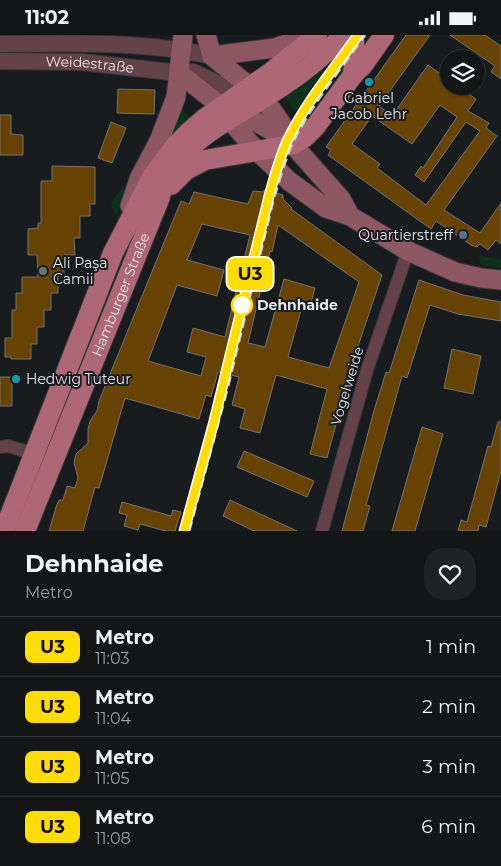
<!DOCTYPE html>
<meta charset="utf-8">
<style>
body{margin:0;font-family:Montserrat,sans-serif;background:#202224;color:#f1f3f6;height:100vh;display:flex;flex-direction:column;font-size:19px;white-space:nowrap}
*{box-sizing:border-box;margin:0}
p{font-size:16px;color:#9d9fa1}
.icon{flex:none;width:28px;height:28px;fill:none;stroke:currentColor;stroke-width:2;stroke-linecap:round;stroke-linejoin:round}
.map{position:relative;height:496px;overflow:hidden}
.details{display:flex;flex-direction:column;background:#131517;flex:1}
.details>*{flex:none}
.badge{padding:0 10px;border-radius:8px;font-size:18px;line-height:32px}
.buttons{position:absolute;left:440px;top:15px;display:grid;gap:10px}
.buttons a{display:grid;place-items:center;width:45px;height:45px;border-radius:50%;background:#131517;box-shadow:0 1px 4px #0004,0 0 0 1px #323436;font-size:25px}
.map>.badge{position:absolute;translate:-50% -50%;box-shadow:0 0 0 2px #fff}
.round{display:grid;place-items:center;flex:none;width:52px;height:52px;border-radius:20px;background:#202224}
.summary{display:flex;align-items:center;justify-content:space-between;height:85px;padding:0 25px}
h1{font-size:24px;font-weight:700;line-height:38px}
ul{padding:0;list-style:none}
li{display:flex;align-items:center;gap:15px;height:60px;padding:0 25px;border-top:1px solid #323436}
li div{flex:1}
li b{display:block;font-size:19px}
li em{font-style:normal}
li .badge{min-width:55px;font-weight:700;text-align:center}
.status{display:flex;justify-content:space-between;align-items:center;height:35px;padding:0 25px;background:#131517;direction:ltr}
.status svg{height:14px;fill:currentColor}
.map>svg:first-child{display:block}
.green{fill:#0c321d}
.building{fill:#674404;stroke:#74716e;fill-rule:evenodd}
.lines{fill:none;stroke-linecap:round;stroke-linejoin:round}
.minor-casing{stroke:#35383b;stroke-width:14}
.tertiary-casing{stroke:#35383b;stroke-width:18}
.secondary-casing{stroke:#35383b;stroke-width:21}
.primary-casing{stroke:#35383b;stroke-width:22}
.minor{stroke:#644249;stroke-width:12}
.tertiary{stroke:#644249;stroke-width:16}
.secondary{stroke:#8d5763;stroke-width:19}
.primary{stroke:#ad6776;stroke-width:20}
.rail{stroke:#c6c8ca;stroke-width:3;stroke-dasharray:10 5;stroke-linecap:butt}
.line-casing{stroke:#fff;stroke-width:11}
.line{stroke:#fd0;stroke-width:8}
.culture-dot{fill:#0f9aa8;stroke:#191c1f;stroke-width:2}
.service-dot{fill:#5c6f8a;stroke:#191c1f;stroke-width:2}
.worship-dot{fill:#6b7280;stroke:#191c1f;stroke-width:2}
.stop-dot{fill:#fff;stroke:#fd0;stroke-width:2.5}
.labels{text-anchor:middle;stroke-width:4;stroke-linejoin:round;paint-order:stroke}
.street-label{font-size:14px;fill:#e4e6e8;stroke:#191c1f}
.poi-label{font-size:14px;fill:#e4e6e8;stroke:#191c1f;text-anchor:start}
.stop-label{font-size:14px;font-weight:bold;fill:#e4e6e8;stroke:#191c1f;text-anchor:start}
</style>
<div class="status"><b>11:02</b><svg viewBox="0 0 49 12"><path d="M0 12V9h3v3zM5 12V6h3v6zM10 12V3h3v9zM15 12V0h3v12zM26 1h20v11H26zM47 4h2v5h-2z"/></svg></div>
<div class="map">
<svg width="501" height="496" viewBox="0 0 501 496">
<rect width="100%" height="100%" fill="#191c1f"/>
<path class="green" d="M349,1L296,77L282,59Z
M180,73L191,82L169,106Z
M128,150L116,181L111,170C115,161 119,154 128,150Z
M479,220L501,225V233L480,229Z"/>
<path class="building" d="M406,0H430L379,71L392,81L428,30L449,45V51H457L476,64L468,76L489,88L486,93L497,101L444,175L480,198L501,168V209L496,205L488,215L480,209L477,212L471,210L436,186L431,194L328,120L331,115L326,112ZM440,70L457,82L423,133L421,131L415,140L424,147L466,87L480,96L426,170L377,133L380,129L352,109L372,81L412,109Z
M450,0H485L501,11V44L491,37L495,31Z
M118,54L155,55L154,79L117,78Z
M0,80H11V99L23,100V120H0Z
M111,87L126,93L112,128L98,123Z
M52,131L95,132V169H90V181H80V203H74L75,220H64V241H58V258H51V275H44V292H37V309H31V324H11V322H5V303H12V275H16V258H22V242H38L37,220H28V194L38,193V188H41V146H52Z
M264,155L283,160V164L292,173L291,174L382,240L353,326L327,423L310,419L327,354L276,340L260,398L240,393L245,374L232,370L239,342L218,337L211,362L206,360L199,384L125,363L99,453L95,452L83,496H49L56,472L59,465H63L67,451L75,453L78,443L74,428L76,419L88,408V394L90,386L97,376L99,366L181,166L189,169L194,157L248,169L253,156L264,157ZM202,189L250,200L225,302L193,293L187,317L206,322L201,341L148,326L177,250L217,261L224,235L187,225ZM278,190L359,247L329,333L288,322L302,272L309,274L315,253L284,244L265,312L248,308L270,216L272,217Z
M419,245L463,260L501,267V286L458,279L430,270L407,343L402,341L366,470L370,471L363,496H342L373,379L386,337L389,338Z
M452,314L481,321L473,359L444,353Z
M0,342H12V371H0Z
M498,387H501V436L486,492L479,490L478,496H458L461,485L467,487L488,411L491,412Z
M422,392L443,399L415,496H392Z
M244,416L314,446L307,462L237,432Z
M230,465L243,471L297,496H254L223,481Z
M122,467L171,481L173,475L181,477L175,496H166L140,489L138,495L124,491L127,480L119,478Z"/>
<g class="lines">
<g class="minor-casing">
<path id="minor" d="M0,412L8,411L35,419
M322,496L367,335L408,216"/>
</g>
<g class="tertiary-casing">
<g id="tertiary">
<path d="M0,9C71,8 143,6 212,21"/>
<path id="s1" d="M0,26L82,27L179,38L193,37L250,63"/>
</g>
</g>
<g class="secondary-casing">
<path id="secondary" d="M206,0L212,21
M212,21L249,51L272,75L281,88L287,103L341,164L350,181
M212,21L275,13L311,0
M179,38L222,72L229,84L257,116L289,146L326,173L350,181L408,216L455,237L481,243L501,245
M228,73C249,80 266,95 287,103
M130,171L139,144L159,106L176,62L183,0"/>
</g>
<g class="primary-casing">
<g id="primary">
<path d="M353,40L355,14L353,0"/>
<path d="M171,150L186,135L205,125L279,112L293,109L305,102L315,92L353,40L363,30L384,0"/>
<path d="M4,496L113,218L152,142L176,110L190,96L204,84L270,38L317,0"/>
<path id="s2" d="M25,496L160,162C162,154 163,144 168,137C195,98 243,78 281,52C304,37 325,20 343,0"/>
</g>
</g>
<use href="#minor" class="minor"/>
<use href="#tertiary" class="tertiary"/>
<use href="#secondary" class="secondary"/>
<use href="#primary" class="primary"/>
<path class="rail" d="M189,496L227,355L274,162C280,144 285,124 293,107C312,69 340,35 365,0"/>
</g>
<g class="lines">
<g class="line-casing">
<path id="line" d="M184,496L213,390L269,161C274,143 279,124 287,106C305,68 334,34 358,0"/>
</g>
<use href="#line" class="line"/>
</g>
<g class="culture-dot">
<circle cx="369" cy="47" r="5"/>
<circle cx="16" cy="344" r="5"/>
</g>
<circle class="service-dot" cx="463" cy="200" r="5"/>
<circle class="worship-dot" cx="43" cy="236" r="5"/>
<circle class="stop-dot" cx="242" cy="270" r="10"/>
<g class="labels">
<g class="street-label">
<text dy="5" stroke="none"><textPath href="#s1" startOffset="90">Weidestraße</textPath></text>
<text dy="5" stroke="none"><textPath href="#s2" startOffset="255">Hamburger Straße</textPath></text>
<text transform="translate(347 351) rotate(-73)" y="5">Vogelweide</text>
</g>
<g class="poi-label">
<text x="369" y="68" text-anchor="middle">Gabriel<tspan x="369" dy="16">Jacob Lehr</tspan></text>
<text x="453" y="205" text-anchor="end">Quartierstreff</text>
<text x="53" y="233">Ali Paşa<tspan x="53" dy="16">Camii</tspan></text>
<text x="26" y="349">Hedwig Tuteur</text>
</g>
<g class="stop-label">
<text x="257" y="275">Dehnhaide</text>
</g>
</g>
</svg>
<div class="buttons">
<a><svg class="icon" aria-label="layers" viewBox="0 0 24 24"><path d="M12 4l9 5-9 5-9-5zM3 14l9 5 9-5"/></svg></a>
</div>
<b class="badge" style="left:250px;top:239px;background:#fd0;color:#111">U3</b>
</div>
<section class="details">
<div class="summary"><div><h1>Dehnhaide</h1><p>Metro</p></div><a class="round"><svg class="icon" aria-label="heart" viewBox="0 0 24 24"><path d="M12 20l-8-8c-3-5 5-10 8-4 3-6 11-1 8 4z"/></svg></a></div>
<ul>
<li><span class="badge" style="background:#fd0;color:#111">U3</span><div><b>Metro</b><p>11:03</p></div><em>1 min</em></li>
<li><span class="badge" style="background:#fd0;color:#111">U3</span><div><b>Metro</b><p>11:04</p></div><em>2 min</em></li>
<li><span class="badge" style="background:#fd0;color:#111">U3</span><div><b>Metro</b><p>11:05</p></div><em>3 min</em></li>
<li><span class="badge" style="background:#fd0;color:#111">U3</span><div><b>Metro</b><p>11:08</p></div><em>6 min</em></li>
</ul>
</section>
